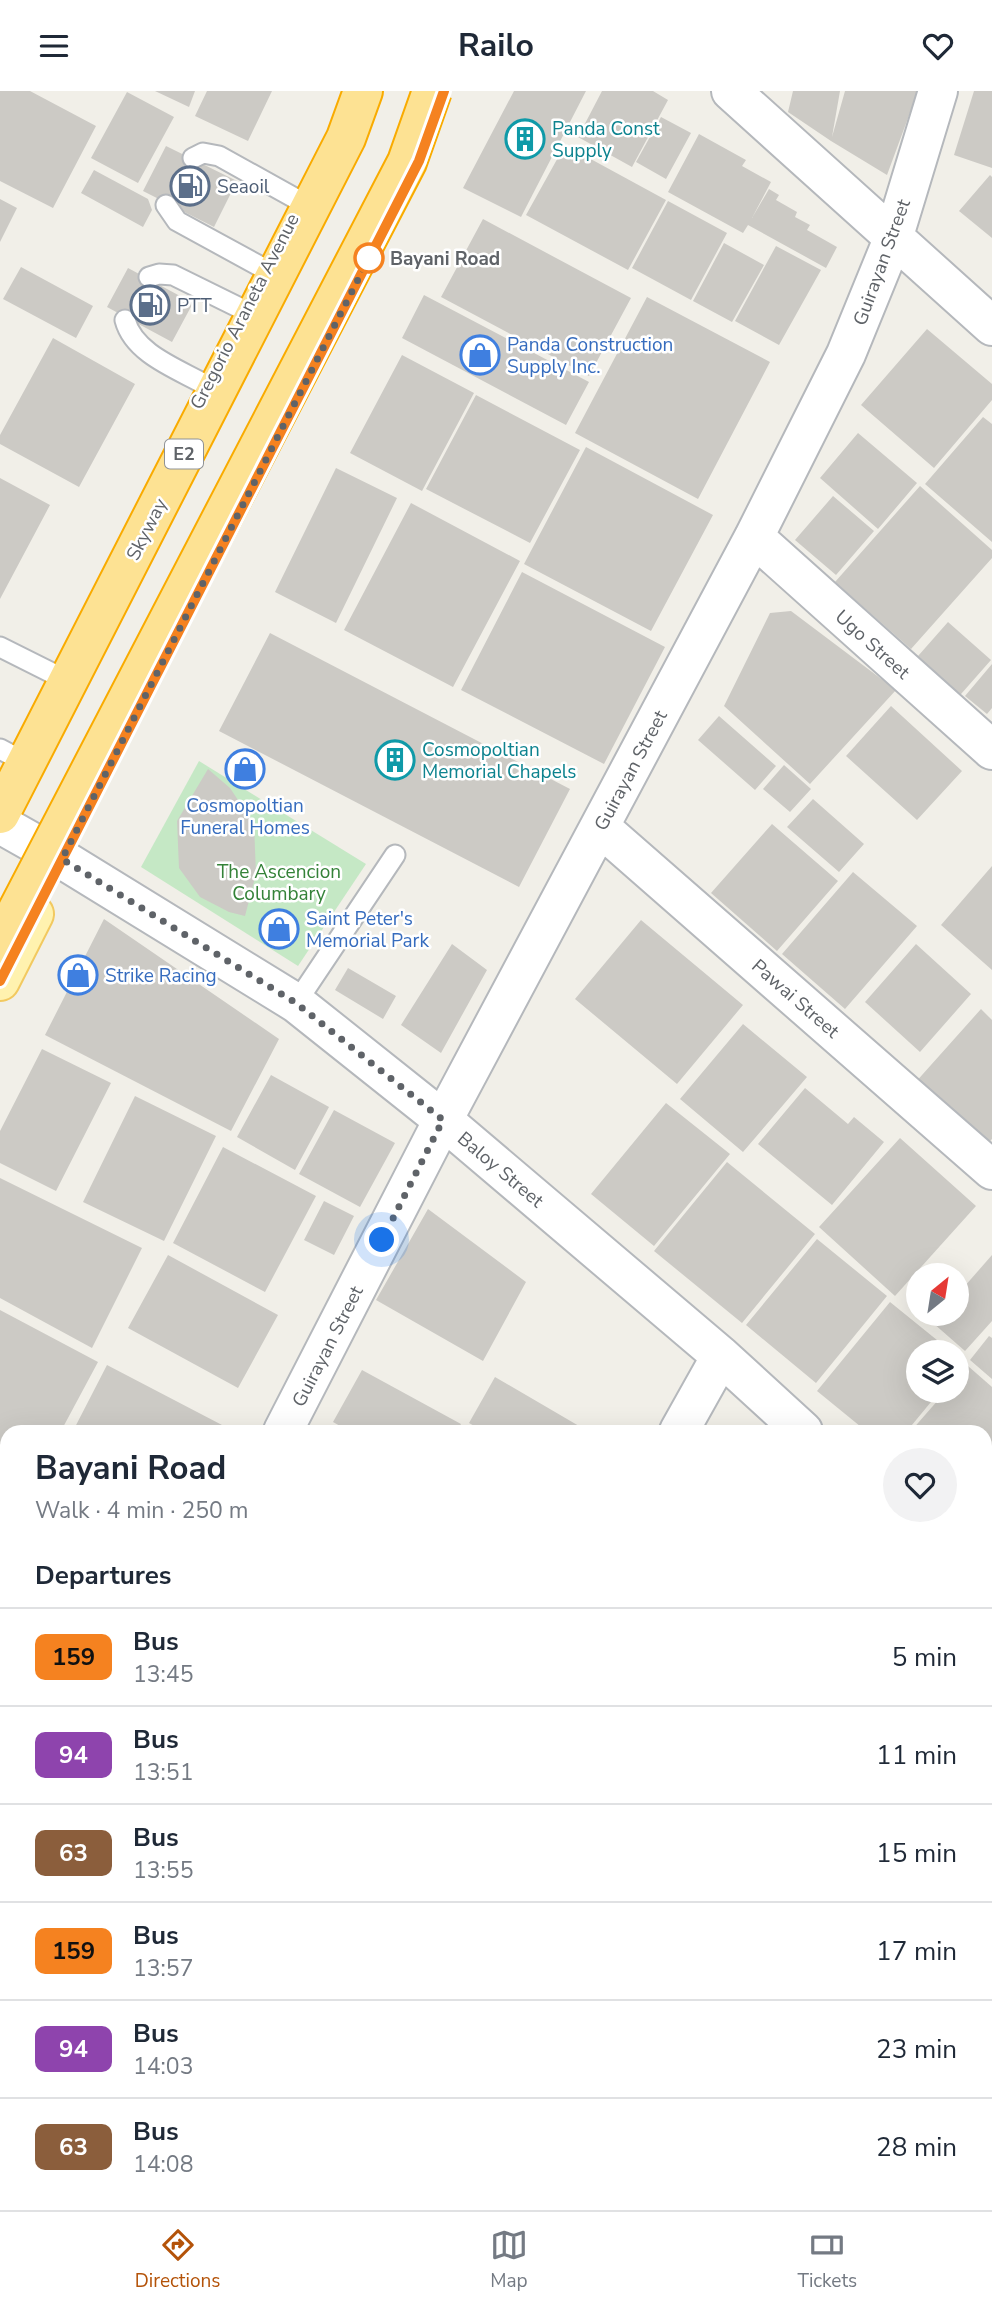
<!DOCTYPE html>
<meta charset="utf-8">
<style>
body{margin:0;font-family:"Nunito Sans",sans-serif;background:#f2f2f3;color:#1f2937;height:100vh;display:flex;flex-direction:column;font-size:26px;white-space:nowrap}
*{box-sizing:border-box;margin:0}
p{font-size:23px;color:#747a83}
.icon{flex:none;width:38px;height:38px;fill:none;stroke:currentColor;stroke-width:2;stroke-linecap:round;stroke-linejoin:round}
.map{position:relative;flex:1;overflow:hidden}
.details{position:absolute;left:0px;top:1334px;width:992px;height:786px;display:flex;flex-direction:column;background:#fff;border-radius:21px 21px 0 0;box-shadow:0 7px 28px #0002}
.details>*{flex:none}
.badge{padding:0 14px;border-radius:10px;font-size:24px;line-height:46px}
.needle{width:46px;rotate:30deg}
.controls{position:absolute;left:906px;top:1172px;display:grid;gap:14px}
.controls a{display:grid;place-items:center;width:63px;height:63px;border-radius:50%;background:#fff;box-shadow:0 7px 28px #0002;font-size:35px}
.you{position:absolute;width:35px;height:35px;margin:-18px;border:5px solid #fff;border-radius:50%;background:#1a73e8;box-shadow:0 0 0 10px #1a73e833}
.map>.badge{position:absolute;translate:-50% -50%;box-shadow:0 0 0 4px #fff}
h2{padding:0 35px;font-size:26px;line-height:63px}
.round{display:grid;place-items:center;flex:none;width:74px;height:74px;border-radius:37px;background:#f2f2f3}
.summary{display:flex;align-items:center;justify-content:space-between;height:119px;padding:0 35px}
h1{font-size:33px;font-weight:700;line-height:52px}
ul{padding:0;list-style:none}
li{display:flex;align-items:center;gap:21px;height:98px;padding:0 35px;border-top:2px solid #e0e1e3}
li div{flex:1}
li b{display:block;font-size:26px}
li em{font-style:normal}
li .badge{min-width:77px;font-weight:700;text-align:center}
header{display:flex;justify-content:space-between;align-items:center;height:91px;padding:0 35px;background:#fff;font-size:32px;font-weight:700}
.menu{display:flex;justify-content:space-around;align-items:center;height:98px;border-top:2px solid #e0e1e3;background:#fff;font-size:19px;color:#747a83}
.menu a{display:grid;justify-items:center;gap:4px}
.menu .on{color:#b45309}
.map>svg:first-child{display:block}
.green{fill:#c5e8c5}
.building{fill:#cccac5}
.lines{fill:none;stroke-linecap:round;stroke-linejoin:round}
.lane-casing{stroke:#b5b8bc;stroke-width:23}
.street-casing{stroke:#b5b8bc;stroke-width:42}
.primary-casing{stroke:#f2c960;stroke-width:42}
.highway-casing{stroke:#f9ab00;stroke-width:42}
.lane{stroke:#fff;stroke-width:19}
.street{stroke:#fff;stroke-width:38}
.primary{stroke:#fff2af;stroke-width:38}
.highway{stroke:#fde293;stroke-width:38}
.highway-bridge-casing{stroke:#f9ab00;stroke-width:42;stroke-linecap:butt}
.highway-bridge{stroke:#fde293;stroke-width:38}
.line-casing{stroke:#fff;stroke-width:16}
.line{stroke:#f58220;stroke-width:10}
.walk{stroke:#5f6368;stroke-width:7;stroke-dasharray:0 12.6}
.stop-dot{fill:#fff;stroke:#f58220;stroke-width:3.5}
.labels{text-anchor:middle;stroke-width:5;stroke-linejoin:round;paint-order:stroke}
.shield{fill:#fff;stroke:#8f9295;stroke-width:2}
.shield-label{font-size:18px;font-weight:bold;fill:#5f6368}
.culture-label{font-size:19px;fill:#0d838f;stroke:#fff;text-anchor:start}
.service-label{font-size:19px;fill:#4e5e75;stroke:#fff;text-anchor:start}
.stop-label{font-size:19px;font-weight:bold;fill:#5f6368;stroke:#fff;text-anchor:start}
.street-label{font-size:19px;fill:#5f6368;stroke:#fff}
.shop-label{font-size:19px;fill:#366cbe;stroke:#fff;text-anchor:start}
.park-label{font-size:19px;fill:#348238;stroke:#fff}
</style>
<header><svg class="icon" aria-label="menu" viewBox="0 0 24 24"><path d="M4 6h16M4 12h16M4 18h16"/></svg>Railo<svg class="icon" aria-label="heart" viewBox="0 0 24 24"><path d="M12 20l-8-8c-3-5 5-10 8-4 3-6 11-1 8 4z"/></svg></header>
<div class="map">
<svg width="992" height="2119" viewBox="0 0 992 2119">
<rect width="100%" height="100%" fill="#f1efe8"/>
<path class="green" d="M199,670L366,773L298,875L141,776Z"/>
<path class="building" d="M0,0H30L96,35L53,117L0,90Z
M155,0H195L189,16Z
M207,0H272L248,50L195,25Z
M514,0H586L521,126L463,97Z
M602,0H653L668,9L632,76L578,46Z
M793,0H840L832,46L845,0H918L887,84L831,50L788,21Z
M974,0H992V77L954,64Z
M127,1L174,26L138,92L91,67Z
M661,26L691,42L666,88L636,71Z
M699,43L746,69L742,75L771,91L752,127L769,98L779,104L776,109L797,121L795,126L810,134L807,139L837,156L826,177L748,134L743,142L668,101Z
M565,54L666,109L628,179L526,124Z
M166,55L237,90L214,136L143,100Z
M94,79L148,108L152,119L143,136L81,102Z
M990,84L992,86V147L959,120Z
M0,108L17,117L0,151Z
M668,110L727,142L691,209L632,177Z
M483,128L631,207L589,285L441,206Z
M724,152L764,174L732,231L693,210Z
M776,155L821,179L779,254L735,230Z
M21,176L93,215L76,247L3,208Z
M128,177L193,212L172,251L107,216Z
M424,204L589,291L566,334L402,247Z
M647,206L770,271L698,408L575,342Z
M927,238L992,293V309L934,377L861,314Z
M53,247L135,293L79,396L0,353V344Z
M402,264L474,302L422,400L350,362Z
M476,304L580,359L530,452L426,398Z
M983,326L992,333V451L925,393Z
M858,342L917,392L878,438L820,387Z
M586,356L713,424L651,540L524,473Z
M336,377L397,407L336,532L275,501Z
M0,387L50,414L0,508Z
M920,395L992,459V467L911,558L835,491Z
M833,405L874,440L836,484L795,449Z
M411,412L520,470L453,596L344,539Z
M522,481L665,556L604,673L461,599Z
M791,520L896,599L810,693L724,615L770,522Z
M948,531L991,569L954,611L911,573Z
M270,542L570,698L519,796L219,640Z
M992,573V617L987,623L965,605Z
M891,615L962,680L917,729L846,665Z
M719,625L776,675L755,699L698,649Z
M784,674L811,698L790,721L763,698Z
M208,678L230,697L254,733L256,783L245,825L229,821L200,806L179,777L177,730Z
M813,708L864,753L839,781L787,736Z
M772,733L838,790L777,860L711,802Z
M992,775V879L941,834Z
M853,781L917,835L845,918L782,863Z
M104,828L279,948L231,1040L45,944Z
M641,829L743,914L677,993L575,908Z
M452,853L487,879L441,962L401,934Z
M916,853L971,903L920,961L865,911Z
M348,877L396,905L383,928L335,899Z
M981,918L992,929V1048L983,1057L914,993Z
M743,933L807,986L743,1061L680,1008Z
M42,958L111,992L56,1100L0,1072V1040Z
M271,984L329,1016L295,1079L237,1046Z
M805,997L848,1033L854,1026L884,1051L832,1114L758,1053Z
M135,1005L216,1045L164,1150L83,1111Z
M666,1012L730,1063L654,1155L591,1103Z
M334,1019L395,1052L360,1116L299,1083Z
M900,1047L976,1115L895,1205L819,1136Z
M223,1056L316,1105L265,1201L173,1152Z
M727,1071L815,1143L742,1232L654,1160Z
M0,1087L142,1157L92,1257L0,1207Z
M324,1110L354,1125L334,1164L304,1149Z
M428,1118L526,1191L483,1270L376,1209Z
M817,1148L887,1205L816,1292L746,1234Z
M168,1164L278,1224L238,1297L128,1237Z
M992,1164V1230L965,1260L933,1232L941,1223H957V1204Z
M890,1211L953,1262H919V1300H940L907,1340H866L817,1300Z
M0,1219L98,1271L61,1340H7V1357L0,1353Z
M989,1245L992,1247V1288L970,1269Z
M107,1274L222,1334L219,1340H73Z
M968,1275L992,1296V1392L985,1400V1340H911L946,1300H957V1287Z
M362,1279L461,1333L457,1340H349L333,1331Z
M495,1286L579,1335L576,1340H483L469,1332Z
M7,1552V1653L0,1649V1565Z
M7,1660V1780L0,1793V1672Z
M985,1844L992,1853V1934L988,1937L985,1932Z
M985,1996L992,2004V2039L985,2045Z
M992,2043V2079L985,2070V2049Z
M0,2049L7,2053V2089L0,2102Z
M9,2112H66L61,2119H4Z
M89,2112H180L193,2119H86Z
M434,2112H485L481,2119H440L433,2115Z
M668,2112H702L710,2119H662Z
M710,2112H816L810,2119H718Z"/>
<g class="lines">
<g class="lane-casing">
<path id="lane" d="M193,67L203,62L219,65L300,110
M166,114L177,130L265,178
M149,186L159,183L173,184L244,219
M125,229C134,263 178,278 206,294
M0,556L58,585
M0,658L17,667
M296,912L395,764"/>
</g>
<g class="street-casing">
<path id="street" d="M731,0L992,235
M754,446L992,659
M0,733L62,768L296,912L443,1029L721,1265L803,1340
M600,736L992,1079
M283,1340L443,1029L754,446L846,263L893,148L938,0
M679,1340L721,1265
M985,1508L992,1514
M985,1719L992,1713
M0,1892L7,1879
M0,1975L7,1979
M262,2112L275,2119
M588,2119L592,2112"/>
</g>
<g class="primary-casing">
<path id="primary" d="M0,890L34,823"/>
</g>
<g class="highway-casing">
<path id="highway" d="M0,723L346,47L363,0"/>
</g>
<use href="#lane" class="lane"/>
<use href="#street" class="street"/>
<use href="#primary" class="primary"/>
<use href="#highway" class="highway"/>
<g class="highway-bridge-casing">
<path id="highway-bridge" d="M0,853L407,71L432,0"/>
</g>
<use href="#highway-bridge" class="highway-bridge"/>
</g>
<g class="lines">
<g class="line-casing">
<path id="line" d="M0,890L419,70L444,0"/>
</g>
<use href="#line" class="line"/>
<path class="walk" d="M369,167L62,768L296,912L443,1029L382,1149"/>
</g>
<defs>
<g id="building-ring" transform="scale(2.0125)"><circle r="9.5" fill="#fff" stroke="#0f9aa8" stroke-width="1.5"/><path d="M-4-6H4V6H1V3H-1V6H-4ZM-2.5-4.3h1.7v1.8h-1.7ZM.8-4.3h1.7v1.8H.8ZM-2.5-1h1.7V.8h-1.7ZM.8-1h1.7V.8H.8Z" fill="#0f9aa8"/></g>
<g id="fuel-ring" transform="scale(2.0125)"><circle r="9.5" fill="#fff" stroke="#5c6f8a" stroke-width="1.5"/><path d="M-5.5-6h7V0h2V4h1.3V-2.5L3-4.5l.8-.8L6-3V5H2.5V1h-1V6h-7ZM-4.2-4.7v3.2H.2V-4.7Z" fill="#5c6f8a"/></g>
<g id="shop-ring" transform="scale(2.0125)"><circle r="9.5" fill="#fff" stroke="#3f7fe0" stroke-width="1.5"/><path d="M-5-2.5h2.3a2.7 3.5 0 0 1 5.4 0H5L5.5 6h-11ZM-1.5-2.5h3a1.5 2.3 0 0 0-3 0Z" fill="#3f7fe0"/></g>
</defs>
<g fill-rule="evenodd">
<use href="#building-ring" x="525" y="48"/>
<use href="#fuel-ring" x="190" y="95"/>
<use href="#fuel-ring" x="150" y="214"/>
<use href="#shop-ring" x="480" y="264"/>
<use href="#building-ring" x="395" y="669"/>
<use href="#shop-ring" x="245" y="678"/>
<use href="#shop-ring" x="279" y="838"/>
<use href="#shop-ring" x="78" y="884"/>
</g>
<circle class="stop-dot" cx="369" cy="167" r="14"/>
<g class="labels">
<rect class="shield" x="165" y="348.5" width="38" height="29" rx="5"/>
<g class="shield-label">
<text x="184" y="369">E2</text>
</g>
<g class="culture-label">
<text x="552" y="44">Panda Const<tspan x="552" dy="22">Supply</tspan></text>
<text x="422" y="665">Cosmopoltian<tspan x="422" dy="22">Memorial Chapels</tspan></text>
</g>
<g class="service-label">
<text x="217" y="102">Seaoil</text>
<text x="177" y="221">PTT</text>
</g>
<g class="stop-label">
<text x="390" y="174">Bayani Road</text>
</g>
<g class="street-label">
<text transform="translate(881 171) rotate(-70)" y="7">Guirayan Street</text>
<text transform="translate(244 220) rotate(-63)" y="7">Gregorio Araneta Avenue</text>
<text transform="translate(146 438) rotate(-63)" y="7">Skyway</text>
<text transform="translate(873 553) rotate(42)" y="7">Ugo Street</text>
<text transform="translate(630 679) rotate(-62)" y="7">Guirayan Street</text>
<text transform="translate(796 907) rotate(41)" y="7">Pawai Street</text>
<text transform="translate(501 1078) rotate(40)" y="7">Baloy Street</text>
<text transform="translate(327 1255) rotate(-63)" y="7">Guirayan Street</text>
</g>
<g class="shop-label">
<text x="507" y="260">Panda Construction<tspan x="507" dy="22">Supply Inc.</tspan></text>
<text x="245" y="721" text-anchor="middle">Cosmopoltian<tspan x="245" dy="22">Funeral Homes</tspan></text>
<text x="306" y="834">Saint Peter's<tspan x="306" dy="22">Memorial Park</tspan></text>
<text x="105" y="891">Strike Racing</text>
</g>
<g class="park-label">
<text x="279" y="787">The Ascencion<tspan x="279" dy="22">Columbary</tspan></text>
</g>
</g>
</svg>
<div class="controls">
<a><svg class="needle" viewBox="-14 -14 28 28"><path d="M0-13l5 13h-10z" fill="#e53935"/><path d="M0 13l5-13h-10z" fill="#747a83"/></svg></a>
<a><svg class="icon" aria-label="layers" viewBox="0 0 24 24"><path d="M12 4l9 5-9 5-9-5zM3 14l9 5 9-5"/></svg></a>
</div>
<div class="you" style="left:382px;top:1149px"></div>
<section class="details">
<div class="summary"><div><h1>Bayani Road</h1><p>Walk · 4 min · 250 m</p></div><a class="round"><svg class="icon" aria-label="heart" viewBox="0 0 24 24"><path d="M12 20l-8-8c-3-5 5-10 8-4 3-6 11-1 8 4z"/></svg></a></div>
<h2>Departures</h2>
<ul>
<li><span class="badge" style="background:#f58220;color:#111">159</span><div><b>Bus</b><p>13:45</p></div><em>5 min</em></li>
<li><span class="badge" style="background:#8e44ad;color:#fff">94</span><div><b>Bus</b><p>13:51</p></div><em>11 min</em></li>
<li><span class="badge" style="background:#8b5e3c;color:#fff">63</span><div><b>Bus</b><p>13:55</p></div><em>15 min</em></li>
<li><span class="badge" style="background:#f58220;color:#111">159</span><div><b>Bus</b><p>13:57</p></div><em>17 min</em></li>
<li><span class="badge" style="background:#8e44ad;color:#fff">94</span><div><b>Bus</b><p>14:03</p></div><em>23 min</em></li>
<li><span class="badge" style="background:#8b5e3c;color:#fff">63</span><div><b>Bus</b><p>14:08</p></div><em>28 min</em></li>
</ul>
</section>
</div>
<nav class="menu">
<a class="on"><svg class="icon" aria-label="directions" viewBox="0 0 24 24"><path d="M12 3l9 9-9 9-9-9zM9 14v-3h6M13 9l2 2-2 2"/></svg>Directions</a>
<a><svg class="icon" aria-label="map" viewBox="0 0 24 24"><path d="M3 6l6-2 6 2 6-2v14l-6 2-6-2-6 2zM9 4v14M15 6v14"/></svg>Map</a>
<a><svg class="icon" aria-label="tickets" viewBox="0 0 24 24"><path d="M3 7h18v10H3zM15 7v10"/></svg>Tickets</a>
</nav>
